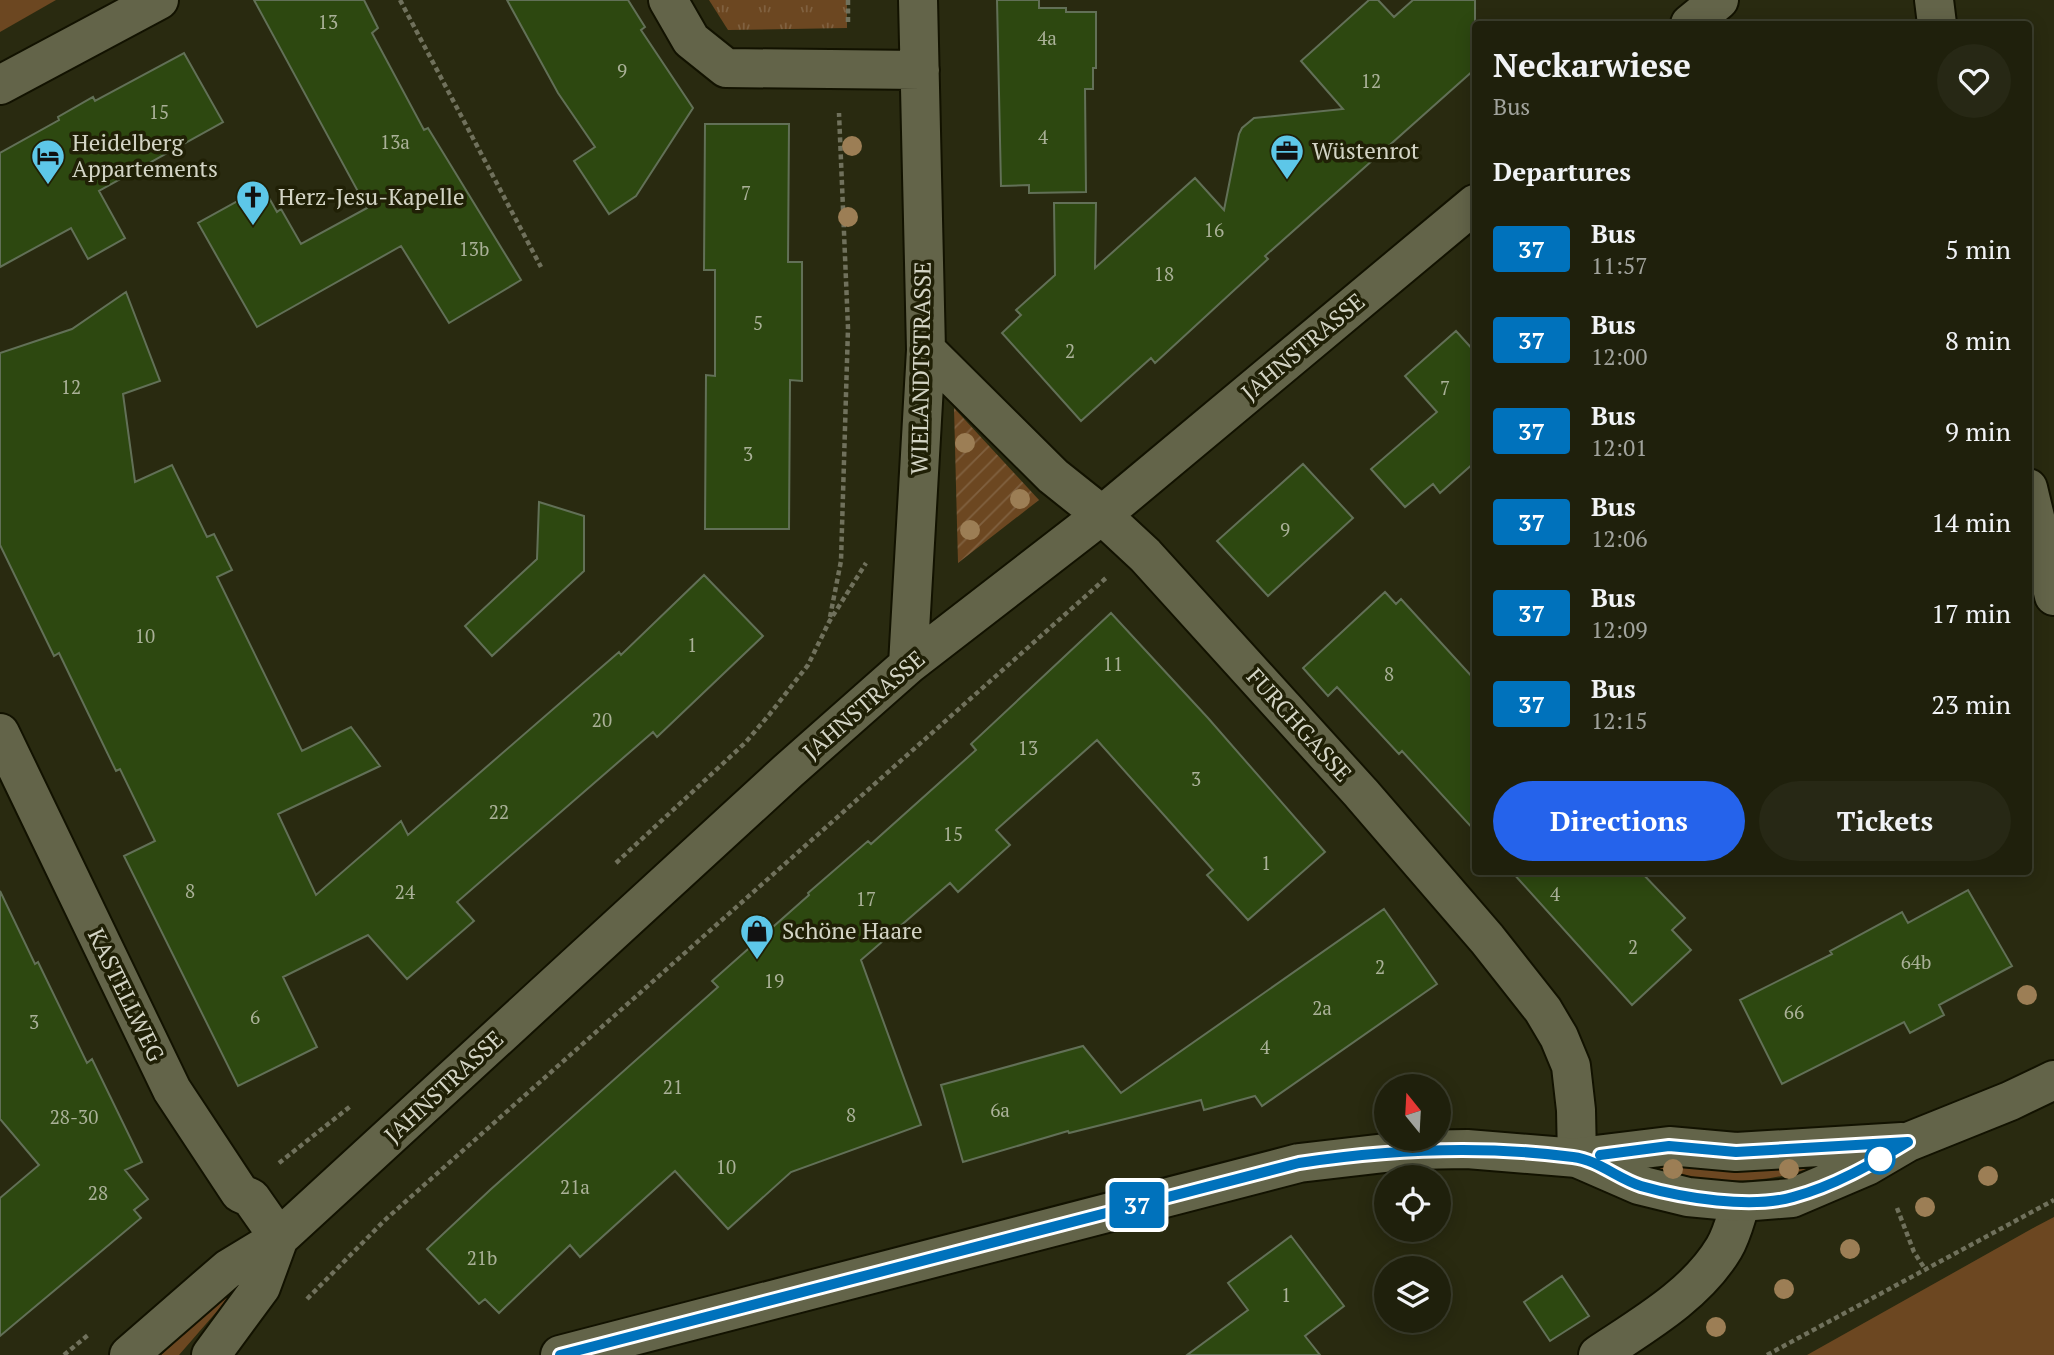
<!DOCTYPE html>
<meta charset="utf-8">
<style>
body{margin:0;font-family:"PT Serif",serif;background:#272815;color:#f1f3f6;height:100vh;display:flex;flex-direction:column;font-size:26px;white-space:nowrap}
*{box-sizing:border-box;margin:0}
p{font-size:23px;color:#a1a39d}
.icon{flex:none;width:38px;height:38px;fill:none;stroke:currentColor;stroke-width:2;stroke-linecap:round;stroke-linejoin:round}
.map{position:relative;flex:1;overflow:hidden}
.sheet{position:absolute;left:1472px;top:21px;width:560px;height:854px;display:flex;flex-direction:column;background:#1f200c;border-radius:7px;box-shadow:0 4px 18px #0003,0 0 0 2px #3c3e2d}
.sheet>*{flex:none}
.badge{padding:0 14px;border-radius:5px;font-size:24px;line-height:46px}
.needle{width:46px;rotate:342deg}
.controls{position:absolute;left:1374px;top:1074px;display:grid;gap:14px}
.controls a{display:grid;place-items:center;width:77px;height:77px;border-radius:50%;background:#1f200c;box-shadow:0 4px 18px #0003,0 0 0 2px #3c3e2d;font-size:35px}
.map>.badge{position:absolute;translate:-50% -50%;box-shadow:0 0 0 4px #fff}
h2{padding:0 21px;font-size:26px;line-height:63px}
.round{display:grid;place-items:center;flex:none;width:74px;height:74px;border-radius:37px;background:#272815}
.overview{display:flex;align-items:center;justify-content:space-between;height:119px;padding:0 21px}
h1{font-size:33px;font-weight:700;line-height:52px}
.action{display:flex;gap:14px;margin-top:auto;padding:14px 21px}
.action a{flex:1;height:80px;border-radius:42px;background:#2563eb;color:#fff;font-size:28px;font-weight:700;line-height:80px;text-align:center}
.action a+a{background:#272815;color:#f1f3f6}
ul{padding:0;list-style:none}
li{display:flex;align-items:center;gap:21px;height:91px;padding:0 21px}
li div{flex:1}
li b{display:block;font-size:26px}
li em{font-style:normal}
li .badge{min-width:77px;font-weight:700;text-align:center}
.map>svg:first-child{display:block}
.grass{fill:#6c4721}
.park{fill:url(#park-tufts)}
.garden{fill:url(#garden-furrows)}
.building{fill:#2d4810;stroke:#627057;stroke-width:2}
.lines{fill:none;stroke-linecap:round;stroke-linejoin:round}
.street-casing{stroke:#121200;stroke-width:42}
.secondary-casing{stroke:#121200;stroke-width:42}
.path{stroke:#70715c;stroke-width:4.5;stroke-dasharray:5 3.5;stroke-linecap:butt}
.street{stroke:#636449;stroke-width:38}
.secondary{stroke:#636449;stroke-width:38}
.tree{fill:#9c7e55}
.line-casing{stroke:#fff;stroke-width:16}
.line{stroke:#0072bc;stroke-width:10}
.stop-dot{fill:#fff;stroke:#0072bc;stroke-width:3.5}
.labels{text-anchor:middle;stroke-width:7;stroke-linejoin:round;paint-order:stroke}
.number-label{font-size:19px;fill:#aab198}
.poi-label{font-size:23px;fill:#d3d4c5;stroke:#202006;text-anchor:start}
.street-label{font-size:23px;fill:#d3d4c5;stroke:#202006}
</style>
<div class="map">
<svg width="2054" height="1355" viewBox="0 0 2054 1355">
<defs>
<pattern id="park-tufts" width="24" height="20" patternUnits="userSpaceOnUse" patternTransform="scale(1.75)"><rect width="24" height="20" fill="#6c4721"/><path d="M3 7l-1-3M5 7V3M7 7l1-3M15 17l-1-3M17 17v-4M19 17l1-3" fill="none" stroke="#806140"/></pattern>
<pattern id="garden-furrows" width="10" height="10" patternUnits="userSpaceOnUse" patternTransform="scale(1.75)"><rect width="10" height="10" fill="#6c4721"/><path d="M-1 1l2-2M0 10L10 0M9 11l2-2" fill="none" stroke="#806140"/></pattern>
</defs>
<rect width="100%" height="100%" fill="#292a10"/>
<path class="grass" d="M0,0H56L0,32Z
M1635,1163H1823C1811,1167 1799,1172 1786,1175C1735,1187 1685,1178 1635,1163Z
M2054,1217V1355H1807L2035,1227Z
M245,1279L179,1355H161Z"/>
<path class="park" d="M709,0H847V28L728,30Z"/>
<path class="garden" d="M954,408L1039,500L958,563Z"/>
<path class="building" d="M254,0H364L378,28L372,33L424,130L428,128L521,280L449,323L401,246L257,327L198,223L263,187L277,212L281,209L301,244L367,208Z
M507,0H628L645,27L641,30L693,108L636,196L609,214L574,161L595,147L558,93Z
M997,0H1039V8H1066V12H1096V68H1093V89H1085L1086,192L1029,193V185L1001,186Z
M1369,0H1378L1394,17L1413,0H1475V69L1265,256L1268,259L1155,363L1151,358L1081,421L1002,333L1021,315L1016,310L1055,275L1054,203H1096L1095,268L1195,178L1224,210L1239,134L1242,128L1254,118L1343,109L1301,61Z
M184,53L223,122L99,191L125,238L88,259L71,228L0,267V153L59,120L58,117L93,97L95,101Z
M705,124H789L788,262H802V381L790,380L789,529H705L706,375L715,376V270H704Z
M126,292L160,381L123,394L135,482L172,465L207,537L214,534L232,570L217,577L302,751L351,727L380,766L278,814L316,895L401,821L408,835L619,652L621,655L704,575L763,636L657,737L653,732L457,902L474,921L407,979L368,935L283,977L317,1047L238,1086L124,856L155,841L120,769L116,771L59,653L54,656L0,545V353L72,329Z
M1456,331L1475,352V462L1440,493L1433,484L1405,507L1371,469L1437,412L1405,376Z
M1303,464L1353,518L1268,596L1217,541Z
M539,502L584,516V571L492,656L465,626L537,559Z
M1385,592L1396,604L1401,599L1475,680V831L1402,751L1399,754L1337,687L1328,696L1303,668Z
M1111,613L1208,718L1325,852L1248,920L1207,875L1213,870L1097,740L996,830L1010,845L958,892L950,883L861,960L921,1125L791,1172L728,1229L675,1171L580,1257L570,1245L499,1313L485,1299L479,1304L427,1249L490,1190L718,987L712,981L809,895L808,893L868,841L871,844L976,750L971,744Z
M1512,872H1641L1685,918L1672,930L1691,950L1632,1005Z
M1968,890L2012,966L1939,1005L1944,1015L1910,1033L1904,1022L1782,1084L1740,1000L1832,954L1830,951L1902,912L1908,923Z
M0,891L35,964L38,962L87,1063L92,1059L142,1162L125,1170L148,1199L134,1210L141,1218L0,1336V1198L39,1165L0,1119Z
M1384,909L1437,984L1262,1106L1255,1096L1204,1110L1201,1100L1069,1133L1068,1131L963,1162L941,1085L1083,1046L1121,1093Z
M1291,1236L1344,1306L1305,1336L1320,1355H1187L1248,1310L1228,1283Z
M1562,1276L1589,1316L1550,1341L1524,1302Z"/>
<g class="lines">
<g class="street-casing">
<path id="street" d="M668,0L691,40L726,68L920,70
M1934,0L1937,24
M1690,24L1719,0
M0,85L159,0
M926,350L1053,476L1102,515L1145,555L1361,793L1487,939L1543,1010L1559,1037L1571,1066L1576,1110L1577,1158
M2028,488L2054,596
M908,665L926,350L918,0
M0,733L172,1090L240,1193L251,1198L279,1238
M129,1355L228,1269L279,1238L788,771L908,665L1102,515L1475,204
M211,1355L261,1287L279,1238
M1598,1355C1643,1325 1696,1295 1724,1248C1732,1235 1736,1217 1741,1202"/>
</g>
<g class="secondary-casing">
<path id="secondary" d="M1579,1157L1669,1146L1736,1152L1902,1142
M560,1355L1299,1163L1411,1150L1467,1149L1577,1158L1639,1185L1688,1197L1741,1202L1792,1198L1867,1166L1908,1142L2010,1101L2054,1080"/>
</g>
<path class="path" d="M400,0L541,267
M848,0V24
M830,617L841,561L848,328L839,113
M616,863L745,743L769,715L808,665L829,622L866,563
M279,1163L352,1105
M1897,1208L1914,1252L1925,1269
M307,1299L386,1219L1106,578
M64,1355L88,1335
M1767,1355L2054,1200"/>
<use href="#street" class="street"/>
<use href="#secondary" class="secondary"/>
</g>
<g class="tree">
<circle cx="852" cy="146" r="10"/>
<circle cx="848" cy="217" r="10"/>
<circle cx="965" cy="443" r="10"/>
<circle cx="1020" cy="499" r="10"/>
<circle cx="970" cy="530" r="10"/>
<circle cx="2027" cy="995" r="10"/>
<circle cx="1673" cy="1169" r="10"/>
<circle cx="1789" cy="1169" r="10"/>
<circle cx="1988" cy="1176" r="10"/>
<circle cx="1925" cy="1207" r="10"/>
<circle cx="1850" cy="1249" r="10"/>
<circle cx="1784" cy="1289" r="10"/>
<circle cx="1716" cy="1327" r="10"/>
</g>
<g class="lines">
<g class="line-casing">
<path id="line" d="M560,1355L1299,1163C1391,1149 1481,1145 1573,1157C1598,1160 1618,1179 1641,1186C1683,1198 1751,1209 1793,1197C1834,1186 1872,1164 1908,1142L1736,1152L1669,1146L1600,1155"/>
</g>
<use href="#line" class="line"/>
</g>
<defs>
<g id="office-pin" transform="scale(1.75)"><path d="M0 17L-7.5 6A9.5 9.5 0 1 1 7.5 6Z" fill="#5dc7e8" stroke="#202006"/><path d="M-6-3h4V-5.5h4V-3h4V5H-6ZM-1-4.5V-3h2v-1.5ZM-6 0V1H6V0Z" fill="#111"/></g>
<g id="hotel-pin" transform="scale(1.75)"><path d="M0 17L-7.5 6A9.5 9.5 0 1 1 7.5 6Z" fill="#5dc7e8" stroke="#202006"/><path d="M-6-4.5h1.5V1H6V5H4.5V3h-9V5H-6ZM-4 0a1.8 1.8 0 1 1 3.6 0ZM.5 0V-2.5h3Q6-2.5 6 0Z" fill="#111"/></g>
<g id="church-pin" transform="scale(1.75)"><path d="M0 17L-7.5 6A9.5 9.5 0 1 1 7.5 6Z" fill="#5dc7e8" stroke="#202006"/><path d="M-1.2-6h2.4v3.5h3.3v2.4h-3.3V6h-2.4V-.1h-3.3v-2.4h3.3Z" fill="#111"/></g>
<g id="shop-pin" transform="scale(1.75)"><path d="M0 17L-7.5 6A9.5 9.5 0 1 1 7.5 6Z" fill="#5dc7e8" stroke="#202006"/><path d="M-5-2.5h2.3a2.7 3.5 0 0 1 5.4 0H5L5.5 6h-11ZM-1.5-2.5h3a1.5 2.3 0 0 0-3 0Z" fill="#111"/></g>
</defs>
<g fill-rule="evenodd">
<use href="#office-pin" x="1287" y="151"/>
<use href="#hotel-pin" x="48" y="156"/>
<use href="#church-pin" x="253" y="197"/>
<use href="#shop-pin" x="757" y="931"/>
</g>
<circle class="stop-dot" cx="1880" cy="1159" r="14"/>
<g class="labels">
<g class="number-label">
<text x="328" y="29">13</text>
<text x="1047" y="45">4a</text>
<text x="622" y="78">9</text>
<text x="1371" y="88">12</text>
<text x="159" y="119">15</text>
<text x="1043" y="144">4</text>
<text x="395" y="149">13a</text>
<text x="746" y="200">7</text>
<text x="1214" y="237">16</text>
<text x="474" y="256">13b</text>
<text x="1164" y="281">18</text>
<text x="758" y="330">5</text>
<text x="1070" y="358">2</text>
<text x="71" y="394">12</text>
<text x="1445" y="395">7</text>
<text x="748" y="461">3</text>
<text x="1285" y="537">9</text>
<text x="145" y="643">10</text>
<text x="692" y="652">1</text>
<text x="1113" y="671">11</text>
<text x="1389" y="681">8</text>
<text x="602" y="727">20</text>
<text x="1028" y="755">13</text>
<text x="1196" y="786">3</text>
<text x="499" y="819">22</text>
<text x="953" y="841">15</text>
<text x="1266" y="870">1</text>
<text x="190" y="898">8</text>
<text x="405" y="899">24</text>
<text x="1555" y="901">4</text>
<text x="866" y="906">17</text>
<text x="1633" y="954">2</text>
<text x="1916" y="969">64b</text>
<text x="1380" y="974">2</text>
<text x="774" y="988">19</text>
<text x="1322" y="1015">2a</text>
<text x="1794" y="1019">66</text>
<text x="255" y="1024">6</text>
<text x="34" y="1029">3</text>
<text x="1265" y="1054">4</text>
<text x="673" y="1094">21</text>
<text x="1000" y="1117">6a</text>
<text x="851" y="1122">8</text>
<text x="74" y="1124">28-30</text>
<text x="726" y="1174">10</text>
<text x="575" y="1194">21a</text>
<text x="98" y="1200">28</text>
<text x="482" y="1265">21b</text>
<text x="1286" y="1302">1</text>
</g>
<g class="poi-label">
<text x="72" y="151">Heidelberg<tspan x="72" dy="26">Appartements</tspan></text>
<text x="1312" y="159">Wüstenrot</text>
<text x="278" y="205">Herz-Jesu-Kapelle</text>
<text x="782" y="939">Schöne Haare</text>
</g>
<g class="street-label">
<text transform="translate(1303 347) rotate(-40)" y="8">JAHNSTRASSE</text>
<text transform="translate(921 368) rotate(-89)" y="8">WIELANDTSTRASSE</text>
<text transform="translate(864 705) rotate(-41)" y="8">JAHNSTRASSE</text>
<text transform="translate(1299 725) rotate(48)" y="8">FURCHGASSE</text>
<text transform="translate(126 995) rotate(64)" y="8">KASTELLWEG</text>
<text transform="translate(444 1087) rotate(-43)" y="8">JAHNSTRASSE</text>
</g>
</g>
</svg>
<div class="controls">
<a><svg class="needle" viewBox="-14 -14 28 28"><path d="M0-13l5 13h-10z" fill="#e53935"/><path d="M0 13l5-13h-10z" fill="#a1a39d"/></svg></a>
<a><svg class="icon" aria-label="locate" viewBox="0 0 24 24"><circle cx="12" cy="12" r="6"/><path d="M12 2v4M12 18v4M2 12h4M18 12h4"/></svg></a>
<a><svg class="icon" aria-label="layers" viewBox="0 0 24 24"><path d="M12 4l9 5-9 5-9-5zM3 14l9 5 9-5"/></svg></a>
</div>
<b class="badge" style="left:1137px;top:1205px;background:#0072bc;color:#fff">37</b>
<section class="sheet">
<div class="overview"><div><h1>Neckarwiese</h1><p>Bus</p></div><a class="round"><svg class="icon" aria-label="heart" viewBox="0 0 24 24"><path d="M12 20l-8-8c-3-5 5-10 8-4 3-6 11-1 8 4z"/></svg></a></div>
<h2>Departures</h2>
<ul>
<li><span class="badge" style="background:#0072bc;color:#fff">37</span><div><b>Bus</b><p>11:57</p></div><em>5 min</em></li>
<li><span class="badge" style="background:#0072bc;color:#fff">37</span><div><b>Bus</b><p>12:00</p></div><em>8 min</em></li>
<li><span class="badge" style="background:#0072bc;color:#fff">37</span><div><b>Bus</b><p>12:01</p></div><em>9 min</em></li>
<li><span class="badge" style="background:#0072bc;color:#fff">37</span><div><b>Bus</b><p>12:06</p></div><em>14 min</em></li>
<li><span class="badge" style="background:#0072bc;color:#fff">37</span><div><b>Bus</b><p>12:09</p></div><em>17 min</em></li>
<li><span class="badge" style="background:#0072bc;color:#fff">37</span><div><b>Bus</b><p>12:15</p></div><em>23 min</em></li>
</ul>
<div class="action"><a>Directions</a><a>Tickets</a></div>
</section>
</div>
